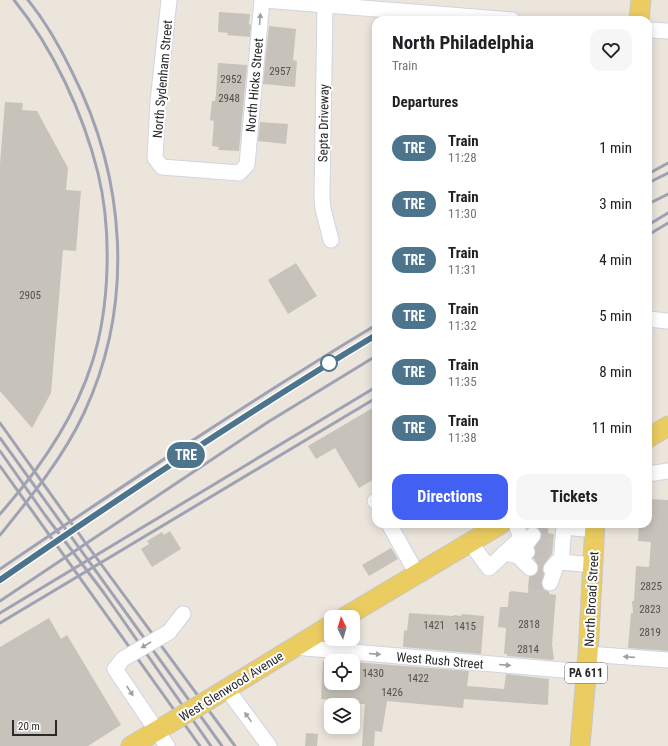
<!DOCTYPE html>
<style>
body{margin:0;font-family:"Roboto Condensed",sans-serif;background:#f6f6f6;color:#202124;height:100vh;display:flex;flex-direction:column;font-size:15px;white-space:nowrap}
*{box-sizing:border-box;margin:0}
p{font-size:13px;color:#757577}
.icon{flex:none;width:22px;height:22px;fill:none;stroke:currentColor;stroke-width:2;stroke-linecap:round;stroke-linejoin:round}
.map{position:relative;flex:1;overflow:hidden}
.drawer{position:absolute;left:372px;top:16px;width:280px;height:512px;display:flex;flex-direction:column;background:#fff;border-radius:12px;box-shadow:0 2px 10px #0003}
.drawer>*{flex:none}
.badge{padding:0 8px;border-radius:13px;font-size:14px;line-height:26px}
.needle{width:26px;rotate:355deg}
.tools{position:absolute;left:324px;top:610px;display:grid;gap:8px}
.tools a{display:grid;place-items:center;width:36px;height:36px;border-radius:8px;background:#fff;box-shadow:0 2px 10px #0003;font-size:20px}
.scale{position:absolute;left:12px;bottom:10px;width:45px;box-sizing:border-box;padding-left:4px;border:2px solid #292929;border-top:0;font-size:11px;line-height:14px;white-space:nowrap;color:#292929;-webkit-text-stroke:3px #fff;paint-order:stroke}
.map>.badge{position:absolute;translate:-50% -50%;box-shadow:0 0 0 2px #fff}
h2{padding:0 20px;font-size:15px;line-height:36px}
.round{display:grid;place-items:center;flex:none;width:42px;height:42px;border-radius:12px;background:#f6f6f6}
.summary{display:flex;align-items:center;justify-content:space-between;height:68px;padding:0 20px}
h1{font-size:19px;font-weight:700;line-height:30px}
.cta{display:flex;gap:8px;margin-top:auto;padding:8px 20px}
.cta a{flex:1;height:46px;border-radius:12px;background:#4261f2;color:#fff;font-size:16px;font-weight:700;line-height:46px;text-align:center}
.cta a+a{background:#f6f6f6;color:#202124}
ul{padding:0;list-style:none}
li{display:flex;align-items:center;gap:12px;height:56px;padding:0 20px}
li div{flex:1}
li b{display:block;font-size:15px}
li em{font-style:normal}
li .badge{min-width:44px;font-weight:700;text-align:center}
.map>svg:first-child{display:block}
.building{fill:#c7c3ba}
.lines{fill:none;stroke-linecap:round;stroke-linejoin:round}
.minor-tunnel{stroke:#c4bfb8;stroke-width:15;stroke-dasharray:15 8;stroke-linecap:butt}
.minor-casing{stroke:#d1d4e2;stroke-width:17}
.major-casing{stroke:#c7c7c7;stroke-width:21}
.minor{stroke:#fff;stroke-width:15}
.major{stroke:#eacc61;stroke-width:19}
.rail{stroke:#9fa2b3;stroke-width:3}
.minor-bridge-casing{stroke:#d1d4e2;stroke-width:17;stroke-linecap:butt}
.major-bridge-casing{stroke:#c7c7c7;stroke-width:21;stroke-linecap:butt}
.minor-bridge{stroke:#fff;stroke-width:15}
.major-bridge{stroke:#eacc61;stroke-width:19}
.oneway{fill:#9f9f9f}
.line-casing{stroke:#fff;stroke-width:9}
.line{stroke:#4c748c;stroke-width:6}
.stop-dot{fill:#fff;stroke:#4c748c;stroke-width:2}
.labels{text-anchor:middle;stroke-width:4;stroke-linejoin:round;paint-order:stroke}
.number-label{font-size:11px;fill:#50504d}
.shield{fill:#fff;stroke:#696969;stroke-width:1}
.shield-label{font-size:12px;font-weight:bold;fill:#292929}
.street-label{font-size:13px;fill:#292929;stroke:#fff}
</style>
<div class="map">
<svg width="668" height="746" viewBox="0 0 668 746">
<rect width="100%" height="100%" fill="#ebe5dc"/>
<path class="building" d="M219,12L250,14L249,24L251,25L250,37L227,35L228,33L218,32Z
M269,26L296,29L293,60L297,61L295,87L263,84Z
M218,63L247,65L239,151L218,150L219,147L212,146L214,121L210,120L212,101H215L216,94Z
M5,102L23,103L22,110L37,111L68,168L66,190L81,191L76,251L63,250L51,393L32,428L0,391V164Z
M260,122L288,124L286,144L258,141Z
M296,263L317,296L288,314L268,280Z
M376,406V478L359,488L335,448L316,459L308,446Z
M648,499L668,500V651L628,648L631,613H633L632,601H634L636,566L649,567L651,542L638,541L639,524H648Z
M170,531L181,549L152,567L141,549L149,544L147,541L162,532L164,535Z
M541,532L554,534L552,554L542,567L544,574L541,584L543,589L549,592V594L556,595L552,644L554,659L552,660L507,656V654H504L506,628L498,627L500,607H508L509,592H511V591L528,593L529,577L536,575L539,570V565L533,558L536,553L535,548L542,536Z
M391,548L398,559L369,576L362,565Z
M409,613L453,616L454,615L461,616L462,614L484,616L481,654L403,647L404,630L407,631Z
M49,618L61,639L67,635L121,725L88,746H0V647Z
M323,661H331V683H353V662L469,671L467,686L504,689L506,674L549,679L548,704L547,705L464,699L463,708L387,701L382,732L375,731L374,746H362L365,704H356V701L321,699Z
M306,733L318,734L317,746H305Z"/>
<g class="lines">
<path class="minor-tunnel" d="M533,535L554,536
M532,550L552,552
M530,568L551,569
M529,581L550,583"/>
<g class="minor-casing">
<path id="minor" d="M169,0L158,102L155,158L162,167L239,173L247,165L262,0
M264,0L512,20
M325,5L322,196L323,209L331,240
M648,30L668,31
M648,319L668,321
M648,474L668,471
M375,501L376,502
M389,524L417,574
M470,542L489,568L521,538L516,524
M527,552L518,556L530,568
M504,553L518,556L533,535
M593,565L561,562L564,527L595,530
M550,583L558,561L551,569
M169,632L183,614
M294,647L586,672
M588,654L668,660
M123,659L115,669L167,746
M227,689L269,746"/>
</g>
<g class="major-casing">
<path id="major" d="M639,20L641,0
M648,438L668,426
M345,617L501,524
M210,699L331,625
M131,746L175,720
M580,746L588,654L595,524"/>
</g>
<use href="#minor" class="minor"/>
<use href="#major" class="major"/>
<path class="rail" d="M648,174L668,163
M648,183L668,173
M648,204L668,194
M648,225L668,213
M648,235L668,223
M0,423L87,545L235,746
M0,438L222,746
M0,451L45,515L104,593L211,746
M0,466L200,746
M0,514C39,470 74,420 92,363C110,307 112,231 98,173C83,113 53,48 14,0
M0,535C31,497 63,458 84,413C135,304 126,178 72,72C60,47 45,21 28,0
M0,569C124,485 248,402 376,325
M0,580L203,443L376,335
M0,601L268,422L376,356
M0,613L376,387
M0,623L376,398"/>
<g class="minor-bridge-casing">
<path id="minor-bridge" d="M123,659L169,632"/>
</g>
<g class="major-bridge-casing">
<path id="major-bridge" d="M175,720L210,699"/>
</g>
<use href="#minor-bridge" class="minor-bridge"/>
<use href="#major-bridge" class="major-bridge"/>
</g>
<defs><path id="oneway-solid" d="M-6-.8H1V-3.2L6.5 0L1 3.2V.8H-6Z"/></defs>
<g class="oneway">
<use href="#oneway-solid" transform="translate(260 19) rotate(-85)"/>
<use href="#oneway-solid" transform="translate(146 645) rotate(149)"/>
<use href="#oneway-solid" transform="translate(375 654) rotate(5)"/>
<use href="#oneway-solid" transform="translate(629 657) rotate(-176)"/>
<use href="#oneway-solid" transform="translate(505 665) rotate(5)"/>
<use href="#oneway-solid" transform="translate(130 691) rotate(57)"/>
<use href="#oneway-solid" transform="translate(248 717) rotate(-126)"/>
</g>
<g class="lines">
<g class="line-casing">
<path id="line" d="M0,580C123,495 248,412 376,335"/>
</g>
<use href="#line" class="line"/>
</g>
<circle class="stop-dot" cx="329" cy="363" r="8"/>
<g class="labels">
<g class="number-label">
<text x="280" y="75">2957</text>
<text x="231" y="83">2952</text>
<text x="229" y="102">2948</text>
<text x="30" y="299">2905</text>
<text x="651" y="590">2825</text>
<text x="650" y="613">2823</text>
<text x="529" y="628">2818</text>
<text x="434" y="629">1421</text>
<text x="465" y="630">1415</text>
<text x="650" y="636">2819</text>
<text x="528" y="653">2814</text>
<text x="373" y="677">1430</text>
<text x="418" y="682">1422</text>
<text x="392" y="696">1426</text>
</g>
<rect class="shield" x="565" y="663" width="42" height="20" rx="3"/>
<g class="shield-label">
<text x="586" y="677">PA 611</text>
</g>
<g class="street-label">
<text transform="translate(162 79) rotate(-85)" y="5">North Sydenham Street</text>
<text transform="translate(254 85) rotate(-85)" y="5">North Hicks Street</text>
<text transform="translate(323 123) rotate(-89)" y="5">Septa Driveway</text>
<text transform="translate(591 599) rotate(-87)" y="5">North Broad Street</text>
<text transform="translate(440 660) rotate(5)" y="5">West Rush Street</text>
<text transform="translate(231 686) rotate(-32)" y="5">West Glenwood Avenue</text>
</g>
</g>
</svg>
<div class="tools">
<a><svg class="needle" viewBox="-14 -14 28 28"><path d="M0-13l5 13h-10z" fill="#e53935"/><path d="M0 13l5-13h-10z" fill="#757577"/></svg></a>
<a><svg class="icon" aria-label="locate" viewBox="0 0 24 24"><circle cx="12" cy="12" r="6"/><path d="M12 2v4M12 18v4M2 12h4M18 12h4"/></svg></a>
<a><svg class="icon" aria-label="layers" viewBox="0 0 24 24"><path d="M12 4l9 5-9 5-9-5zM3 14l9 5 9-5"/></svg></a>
</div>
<div class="scale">20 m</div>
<b class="badge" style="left:186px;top:455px;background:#4c748c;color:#fff">TRE</b>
<section class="drawer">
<div class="summary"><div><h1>North Philadelphia</h1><p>Train</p></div><a class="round"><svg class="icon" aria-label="heart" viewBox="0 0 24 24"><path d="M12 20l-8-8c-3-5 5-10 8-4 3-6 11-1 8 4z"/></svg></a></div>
<h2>Departures</h2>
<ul>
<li><span class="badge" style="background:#4c748c;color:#fff">TRE</span><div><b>Train</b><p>11:28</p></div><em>1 min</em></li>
<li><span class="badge" style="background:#4c748c;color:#fff">TRE</span><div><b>Train</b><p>11:30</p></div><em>3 min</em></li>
<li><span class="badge" style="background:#4c748c;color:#fff">TRE</span><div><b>Train</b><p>11:31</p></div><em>4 min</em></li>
<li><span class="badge" style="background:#4c748c;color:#fff">TRE</span><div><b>Train</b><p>11:32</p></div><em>5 min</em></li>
<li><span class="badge" style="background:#4c748c;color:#fff">TRE</span><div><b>Train</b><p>11:35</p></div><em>8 min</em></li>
<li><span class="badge" style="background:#4c748c;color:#fff">TRE</span><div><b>Train</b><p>11:38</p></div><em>11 min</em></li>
</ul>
<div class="cta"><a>Directions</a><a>Tickets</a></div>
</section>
</div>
